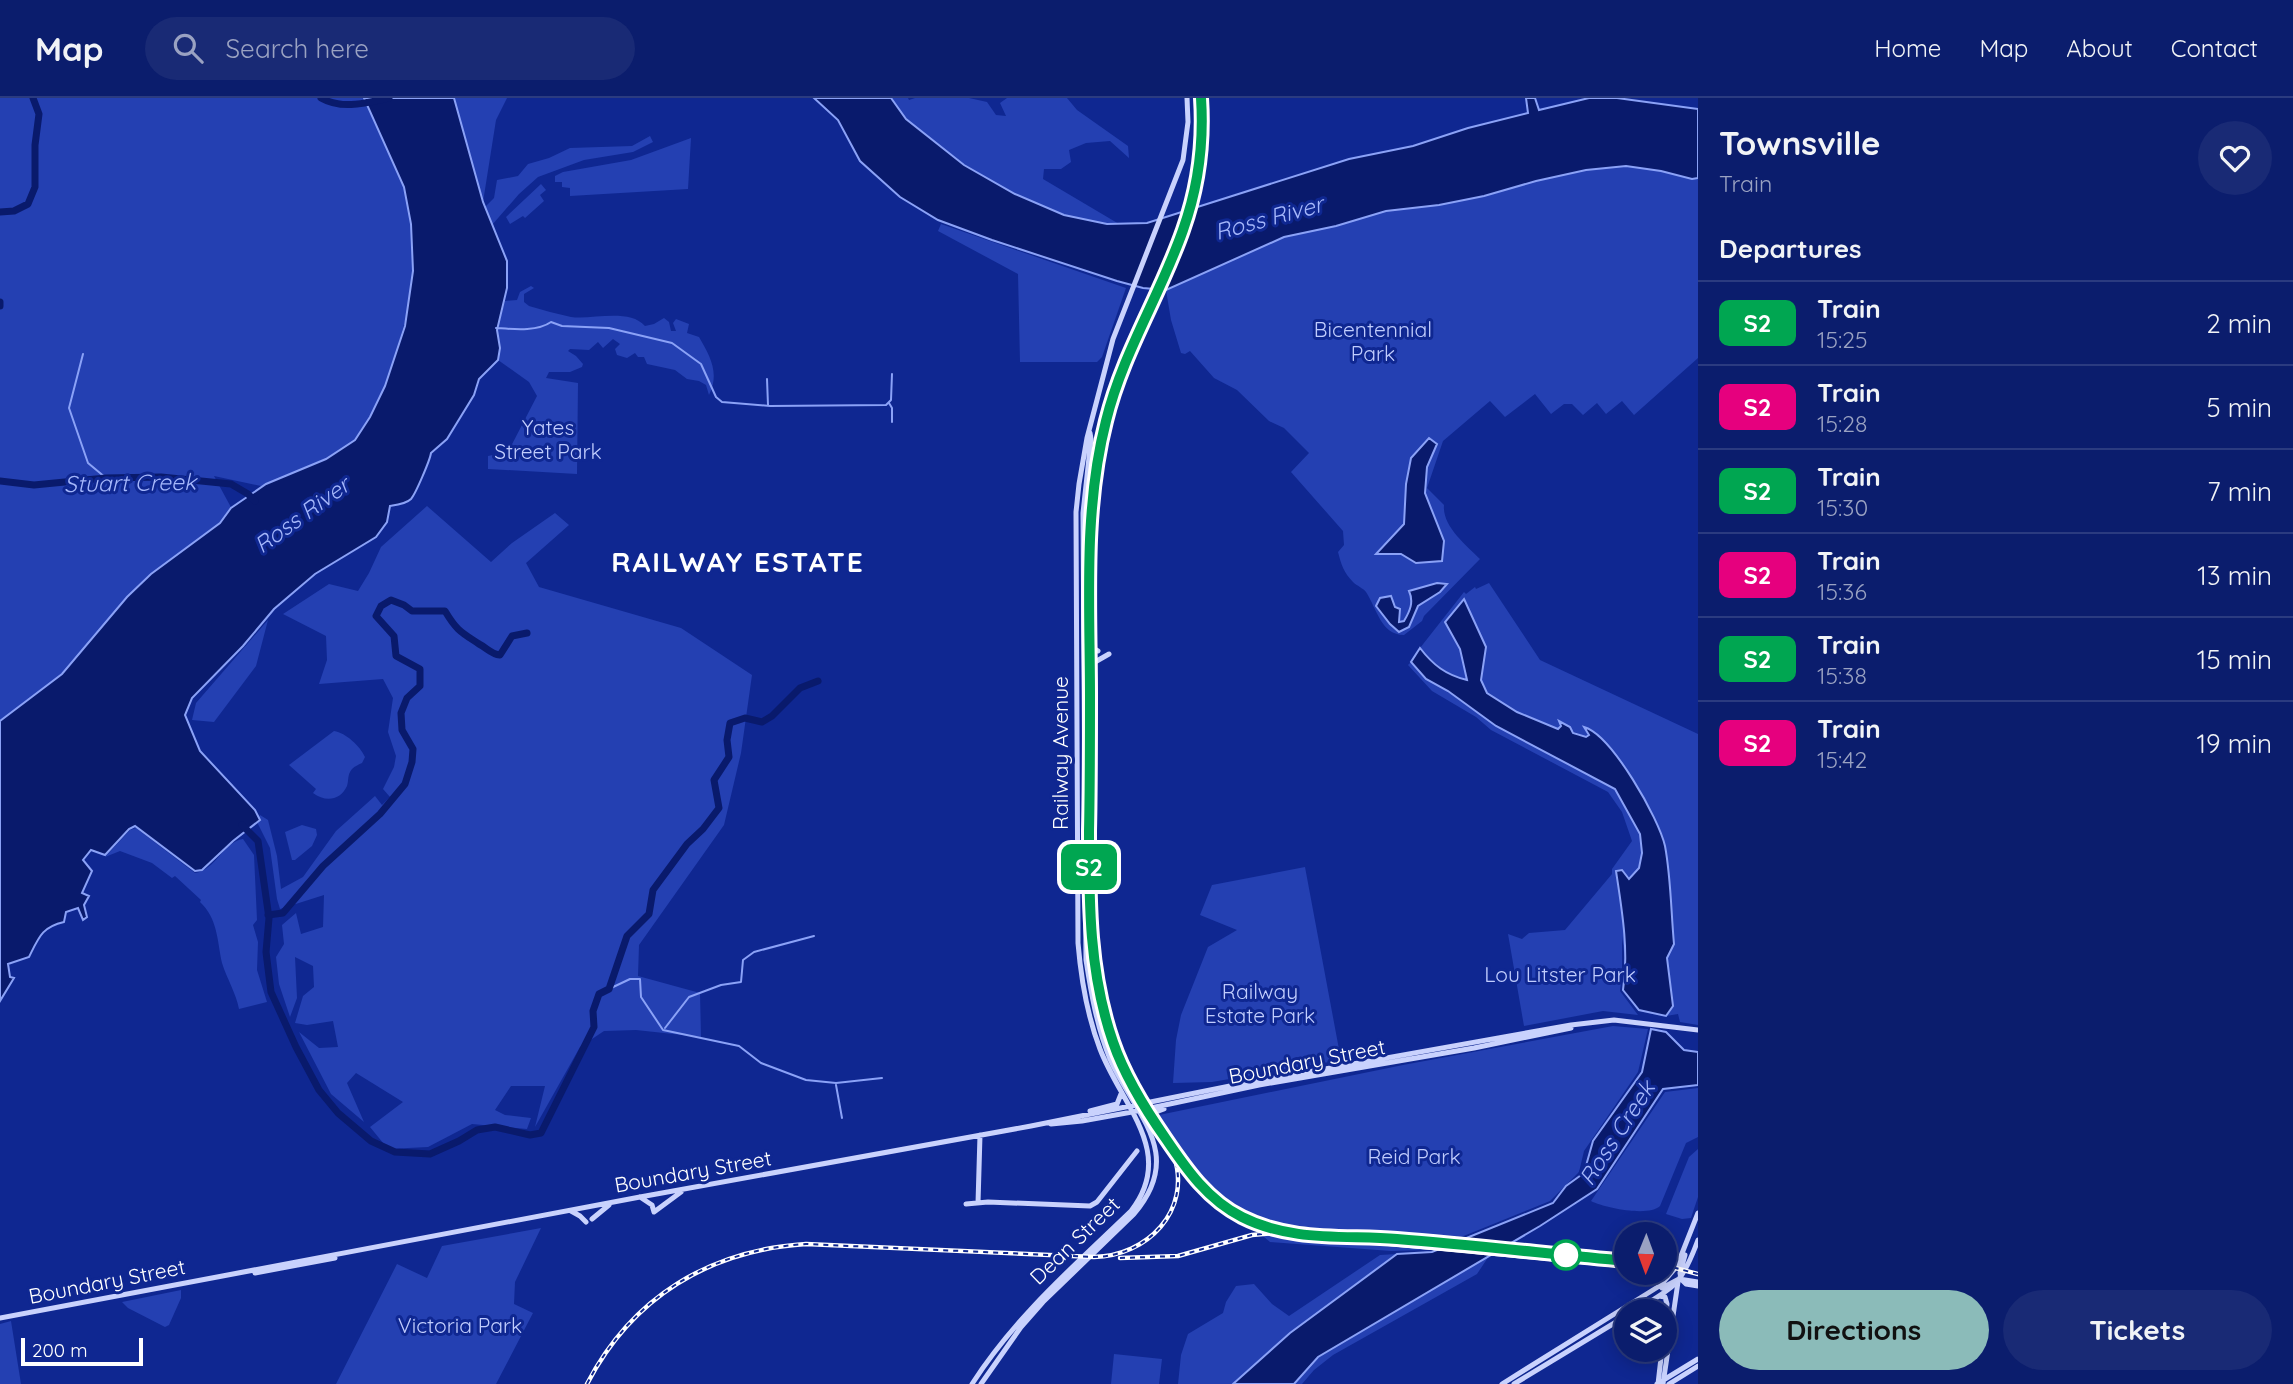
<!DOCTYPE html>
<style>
body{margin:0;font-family:Quicksand,sans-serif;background:#192a75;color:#f1f3f6;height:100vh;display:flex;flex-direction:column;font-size:26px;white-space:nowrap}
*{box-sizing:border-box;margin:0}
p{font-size:23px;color:#9aa2c2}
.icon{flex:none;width:38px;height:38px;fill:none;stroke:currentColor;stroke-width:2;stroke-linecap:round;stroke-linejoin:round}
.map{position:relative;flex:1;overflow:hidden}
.details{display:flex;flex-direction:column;background:#0b1d6d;width:595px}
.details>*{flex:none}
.badge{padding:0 14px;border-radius:10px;font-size:24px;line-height:46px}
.needle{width:46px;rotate:181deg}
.fabs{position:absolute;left:1614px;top:1124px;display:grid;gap:14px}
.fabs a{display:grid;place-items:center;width:63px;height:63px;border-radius:50%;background:#0b1d6d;box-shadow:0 4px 18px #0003,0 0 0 2px #2b3b80;font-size:35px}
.scale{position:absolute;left:21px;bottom:18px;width:122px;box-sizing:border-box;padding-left:7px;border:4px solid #fff;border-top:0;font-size:19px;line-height:24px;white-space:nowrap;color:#fff;-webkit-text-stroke:5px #0f2791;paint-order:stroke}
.map>.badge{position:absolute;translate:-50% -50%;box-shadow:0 0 0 4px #fff}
h2{padding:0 21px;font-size:26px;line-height:63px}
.round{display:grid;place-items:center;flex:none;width:74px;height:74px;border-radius:37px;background:#192a75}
.overview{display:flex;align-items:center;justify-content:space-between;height:119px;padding:0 21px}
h1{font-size:33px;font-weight:800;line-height:52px}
.primary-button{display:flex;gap:14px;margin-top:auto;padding:14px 21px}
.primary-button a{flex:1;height:80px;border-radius:42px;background:#8bbbb9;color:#111;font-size:28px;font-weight:800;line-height:80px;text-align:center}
.primary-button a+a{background:#192a75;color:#f1f3f6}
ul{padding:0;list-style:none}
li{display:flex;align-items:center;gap:21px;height:84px;padding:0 21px;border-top:2px solid #2b3b80}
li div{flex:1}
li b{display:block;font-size:26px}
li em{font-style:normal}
li .badge{min-width:77px;font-weight:700;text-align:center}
header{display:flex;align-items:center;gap:42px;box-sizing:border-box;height:98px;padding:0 35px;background:#0b1d6d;border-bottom:2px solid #2b3b80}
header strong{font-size:33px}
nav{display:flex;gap:38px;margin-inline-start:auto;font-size:24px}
.search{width:490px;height:63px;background:#192a75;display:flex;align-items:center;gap:18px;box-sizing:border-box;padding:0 24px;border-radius:38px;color:#9aa2c2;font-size:26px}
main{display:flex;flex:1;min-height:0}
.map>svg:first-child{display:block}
.green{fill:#2440b2}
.water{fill:#091a6c;stroke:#8ba2f7;stroke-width:2}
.pier{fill:#0f2791}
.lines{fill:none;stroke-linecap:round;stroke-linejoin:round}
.stream{stroke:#8ba2f7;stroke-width:2}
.river{stroke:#091a6c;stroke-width:7}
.secondary{stroke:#c9d2fd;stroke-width:5}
.rail-casing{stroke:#fff;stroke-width:4.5}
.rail{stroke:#0f2791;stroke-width:2;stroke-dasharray:5;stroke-linecap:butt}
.line-casing{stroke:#fff;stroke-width:16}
.line{stroke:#00a651;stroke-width:10}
.stop-dot{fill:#fff;stroke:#00a651;stroke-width:3.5}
.labels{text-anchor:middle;stroke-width:6;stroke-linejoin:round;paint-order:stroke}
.park-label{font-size:21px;fill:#c1cdfe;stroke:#0f2791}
.street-label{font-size:21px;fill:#fff;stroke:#0f2791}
.water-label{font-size:23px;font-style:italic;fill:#a5b7fb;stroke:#0f2791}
.district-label{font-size:28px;font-weight:bold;letter-spacing:2px;fill:#fff;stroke:#0f2791}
</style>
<header>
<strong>Map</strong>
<div class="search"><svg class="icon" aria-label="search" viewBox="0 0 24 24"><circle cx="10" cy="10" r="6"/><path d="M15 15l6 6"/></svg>Search here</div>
<nav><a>Home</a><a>Map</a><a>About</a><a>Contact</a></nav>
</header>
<main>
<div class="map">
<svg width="1698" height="1286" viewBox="0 0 1698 1286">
<rect width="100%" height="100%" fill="#0f2791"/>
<path class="green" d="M0,0H369L407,76L422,162L378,320L326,373L275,391L214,378L239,424L0,636Z
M454,0H507L496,22L483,104Z
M891,0H908L909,2L915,0H969L987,4L996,17L1006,18L1000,5L1007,0H1067L1077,12L1128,48L1129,60L1110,43L1086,45L1069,52L1071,64L1061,71H1044L1043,81L1119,126C1057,128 949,66 907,22C901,15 896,7 891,0Z
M650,38L653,44L633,54L584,62L538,79L519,96L492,127L485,109L494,100L497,82L518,78L528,66L549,60L570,50L632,48Z
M691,40L688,91L570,98V90L562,89V84H555V78L563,74L631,62Z
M1626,68L1661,73L1692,81L1698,80V260L1634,317L1622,303L1606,316L1597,305L1583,317L1572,306H1564L1551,316L1535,296L1505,319L1490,303L1443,343L1427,390L1444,407C1442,428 1466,447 1480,461L1424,518L1422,523L1404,537C1381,537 1377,511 1366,494C1363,490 1357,488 1353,484C1344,475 1341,466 1338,454L1344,447L1343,433L1291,374L1309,355L1284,330L1269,323L1237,292L1214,280L1190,253L1185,256L1181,255L1171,222L1166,192L1284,139L1336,128L1386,113L1438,107L1484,98L1536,83L1586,72Z
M541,86L546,92L540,97L544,103L525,120L523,118L510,126L506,119Z
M941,126L1126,190L1102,259L1097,264H1020L1018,176L938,133Z
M531,188L534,190L524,196V204L529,208C543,212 557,216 571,219C592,222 629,210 645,228L654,226L664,220L669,224L671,233H676L673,225L676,221L689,226L687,235L699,239C710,258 720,275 709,297L706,287L699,283L687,281L675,272L647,266L644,259H638L635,255L627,260L617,257L615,251L620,246L613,241L603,250L598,244L589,252L570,251L568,253L576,258L583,266L582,269L570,274H549L546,280L578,285L577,376L488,371V358L508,354L537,298L529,284L498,262L500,250L497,232L505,203L517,202L520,194Z
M427,408L491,464L512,445L555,415L569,427L526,465L539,489L681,530L752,577L741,655L724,727L639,847L638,878L700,895L701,939L636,932L604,933L580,949L535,1029L545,988H511L495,1012L505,1017L531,1020L527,1031L472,1026L428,1049L388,1051L370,1029L403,1004L356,975L347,985L364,1024L331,996L299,934L319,950L338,949L333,923L307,927L295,925L303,898L314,889L313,868L295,859L297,900L290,919L279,886L276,859L284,846L282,827L296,815L301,836L323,829L324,797L280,811L277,801L270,750L257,724L260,717L268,722L277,758L281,791L303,779L336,733L375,698L382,707L390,699L383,691L394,669L396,658L388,634L393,600L383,581L319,586L327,562L326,538L283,516L329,486L358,493L369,475L381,449Z
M1489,485L1540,562L1698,636V927L1680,924L1678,916L1666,918L1673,908L1667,860L1674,846L1664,748L1589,637L1586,639L1561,628L1558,632C1539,622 1484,605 1481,582C1479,573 1484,559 1486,549L1446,524L1460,551L1468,582C1447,576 1433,567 1420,550L1464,494L1466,496L1475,489L1476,491Z
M268,522L256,568L214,624L192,622L196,605Z
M1411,564L1426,581L1615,691L1640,736L1642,755L1639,770L1629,782L1616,774L1624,818V854L1622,838V877L1620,893L1638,917L1603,913L1524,928L1508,836L1522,841L1529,835L1565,832L1612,776V771L1632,743L1622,714L1608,694L1491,632L1476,619L1432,593L1408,567Z
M334,633C346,635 360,648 365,659L362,665C358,667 355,668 352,671C347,677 349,682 347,688C340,703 325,704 313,695L316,691L289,667Z
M302,727L316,731L317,737L312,748L295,762H292L285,734Z
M136,730L195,775C216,772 223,744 243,741L254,757L257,822L253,827L258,844L257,872L267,904L239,911C236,895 227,881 222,865C217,842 218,821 200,804L201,802L175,778L172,780L152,765L120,753L105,759L130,732Z
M1305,769L1341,962L1212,984L1173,985L1176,942L1181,917L1208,849L1237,832L1200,817L1212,787Z
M1613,928L1648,931L1638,974L1584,1053L1579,1074L1550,1103L1429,1152L1391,1153L1270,1144L1205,1089L1159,1017L1403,967Z
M1698,990V1039L1686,1045L1660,1108C1649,1119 1605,1110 1591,1103L1665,994Z
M1698,1051V1099L1691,1120L1682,1121L1666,1116L1689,1059Z
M541,1130L515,1184L514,1206L533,1215L496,1286H336L397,1166L427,1180L442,1148Z
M1397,1156L1290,1235L1233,1286H1178L1181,1257L1188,1236L1223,1215L1226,1204L1236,1188L1254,1186L1272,1206L1289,1218L1380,1157Z
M1489,1158L1477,1176L1333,1257L1314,1272L1302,1286H1294L1318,1259Z
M181,1192V1200L169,1227L165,1229L128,1210L122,1204Z
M11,1223L21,1286H0V1226Z
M1114,1256L1162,1261L1159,1286H1111Z"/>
<path class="water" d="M364,0H454L483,104L507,163V190L497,232L500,250L498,262L479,281L474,297L447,341L431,355C430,362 416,395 411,401C406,406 397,407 390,408L387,424L376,439L315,476L274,511L243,548L192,600L185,617L200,653L255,712L260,722L233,743L202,772L195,773L135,728L129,731L105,757L91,752L83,762L92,773L82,795L89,798L84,807L87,819L83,822L78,810L66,814L64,824C42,829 39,839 29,859L8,866L10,879L14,880L0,903V623L62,576L127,499L151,476L220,425L231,410L266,386L326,361L355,342L370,319L385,288L405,228L413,173L411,126L404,89Z
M814,0H891L906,21L964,67L1015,96L1064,117L1107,126L1147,125L1349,61L1413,48L1468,30L1528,15L1526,0H1535L1539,12L1589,0H1617L1698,11V80L1692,81L1661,73L1626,68L1586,72L1536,83L1484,98L1439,107L1386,113L1336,128L1284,139L1166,192L1143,190L1117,183L992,142L938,122L900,99L860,63L838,22Z
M1429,340L1437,346L1427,369L1425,395L1444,443L1442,463L1416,465L1401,456H1376L1404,426L1406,386L1411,360Z
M1437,485L1447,486L1440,494L1418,508L1409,529L1399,534L1390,526L1376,508L1380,500L1391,498L1395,509L1400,511L1399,524L1404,523C1410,513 1414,504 1409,493Z
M1464,501L1486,549L1481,582L1487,595L1517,614L1558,631L1561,628L1559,623L1570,629L1573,635L1586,639L1589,637L1584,629C1612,637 1659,721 1665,748C1671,780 1671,814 1674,846L1667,860L1673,908L1666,918L1639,912L1623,892C1629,853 1622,812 1616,773L1622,772L1629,781L1639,770L1642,755L1640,736L1615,691L1496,628L1448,593L1426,581L1411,564L1420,550C1433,567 1446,577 1467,582L1460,551L1445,524Z
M1651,931L1666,934L1684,952L1698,954V987L1663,991L1597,1091L1540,1128L1318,1259L1294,1286H1233L1290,1235L1397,1156L1432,1154L1553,1105L1566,1088L1584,1075L1593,1043L1642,974Z"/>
<path class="pier" d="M1456,1140L1515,1146L1496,1157L1433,1151Z"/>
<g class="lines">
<path class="stream" d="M496,230C512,231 537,234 551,224L562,228L609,230L672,245L701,266L716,299L722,304L770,308L886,307L891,302L892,276
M83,256L69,310L88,365L106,380
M767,281L768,307
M889,305L892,310V324
M609,891L630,881H640L641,899L663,932L739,948L761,965L806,982L836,985L882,980
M665,930L689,899L721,887L741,884L743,862L754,854L814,838
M836,987L842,1020"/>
<path class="river" d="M321,0C342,12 366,5 389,0
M0,114L14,113L28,106L35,89V47L39,16L33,0
M0,204V208
M0,383L34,387L106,380L161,379L231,386L248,396L255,403
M242,727L258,743L269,820L266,854L271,894L296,949L319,992L338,1015L371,1043L395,1054L430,1056L459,1043L477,1032L495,1029L530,1037L541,1035L594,929L593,913L599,896L609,891L627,838L649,816L653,792L687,746L703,731L719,710L714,682L729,659L727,642L730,625L745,620L762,624L772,618L800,590L818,583
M268,817L283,815L323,768L380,716L405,686L412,664L413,651L402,632L401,615L407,600L420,588V571L396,558L394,538L376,518L381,508L391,502L404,507L412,513H445C457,533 461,534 479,546C487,550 491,556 500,557L512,538L527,535"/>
<path class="secondary" d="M1084,542L1091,549L1098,553
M1086,581L1095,564L1109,556
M1090,1013L1117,1006L1121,996
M1051,1026L1082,1023L1132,1014L1259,987L1474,950L1571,930
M1148,1026L1147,1022L1153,1015L1164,1011
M640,1099L652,1107L654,1114L681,1094
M978,1105L980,1037
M966,1106L988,1104L1090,1108L1097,1104L1137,1053
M571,1113L580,1118L586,1124
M592,1121L609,1107
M255,1175L335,1160
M1681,1181L1680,1175L1685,1157
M1681,1181L1686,1186L1698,1188
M1662,1190L1679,1181L1698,1184
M1659,1198L1665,1199L1667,1206L1664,1231
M1635,1213C1675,1188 1681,1188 1698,1142
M0,1220L640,1099L1031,1028L1235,987L1571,927L1614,922L1698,932
M972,1286C1016,1218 1073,1169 1131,1113C1177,1054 1121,1007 1100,951C1087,917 1081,881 1078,845L1076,414L1079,386L1087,340L1113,241L1183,62L1188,24L1187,0
M981,1286L1021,1229L1043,1204L1134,1116C1186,1055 1135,1017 1110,961C1097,929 1091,895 1086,862L1083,415L1091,341L1090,335
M1502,1286L1661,1187L1677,1168L1698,1115
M1514,1286L1626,1218
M1657,1286L1698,1261
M1658,1286L1662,1251
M1663,1286L1678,1184
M1669,1286L1698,1268"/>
<g class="rail-casing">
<path id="rail" d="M1201,0C1204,52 1196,103 1176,151C1161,187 1141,221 1127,257C1102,321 1090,386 1090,454L1089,806L1095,878L1113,946L1142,1005L1189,1074L1202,1090L1232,1114L1262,1128L1327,1140L1626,1168
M1120,1160L1178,1158L1252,1137L1274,1135
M1664,1167L1698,1176
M587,1286C632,1199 710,1152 806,1146L1094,1159C1147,1158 1192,1113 1174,1058"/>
</g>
<use href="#rail" class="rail"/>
</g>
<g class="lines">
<g class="line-casing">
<path id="line" d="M1201,0C1204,45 1198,90 1183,132C1160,198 1123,254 1106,323C1083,413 1090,507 1090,598C1090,643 1090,688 1089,733C1089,805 1089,875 1113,944C1125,979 1145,1011 1166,1041C1187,1072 1208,1102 1242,1119C1291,1144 1345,1137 1397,1141C1473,1147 1550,1156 1626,1163"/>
</g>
<use href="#line" class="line"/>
</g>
<circle class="stop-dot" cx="1566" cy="1157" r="14"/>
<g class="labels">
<g class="park-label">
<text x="1373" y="239">Bicentennial<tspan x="1373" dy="24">Park</tspan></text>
<text x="548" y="337">Yates<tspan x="548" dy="24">Street Park</tspan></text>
<text x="1560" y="884">Lou Litster Park</text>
<text x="1260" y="901">Railway<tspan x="1260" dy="24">Estate Park</tspan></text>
<text x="1414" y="1066">Reid Park</text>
<text x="460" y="1235">Victoria Park</text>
</g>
<g class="street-label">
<text transform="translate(1061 655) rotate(-90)" y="7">Railway Avenue</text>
<text transform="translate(1307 964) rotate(-11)" y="7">Boundary Street</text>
<text transform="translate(693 1074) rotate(-10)" y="7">Boundary Street</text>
<text transform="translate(1075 1143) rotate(-44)" y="7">Dean Street</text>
<text transform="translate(107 1184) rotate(-11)" y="7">Boundary Street</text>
</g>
<g class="water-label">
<text transform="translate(1269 120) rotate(-15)" y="8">Ross River</text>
<text transform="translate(130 385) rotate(-1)" y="8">Stuart Creek</text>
<text transform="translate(302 417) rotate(-36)" y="8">Ross River</text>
<text transform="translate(1617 1035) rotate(-57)" y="8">Ross Creek</text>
</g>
<g class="district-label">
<text x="738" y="474">RAILWAY ESTATE</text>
</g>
</g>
</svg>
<div class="fabs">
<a><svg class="needle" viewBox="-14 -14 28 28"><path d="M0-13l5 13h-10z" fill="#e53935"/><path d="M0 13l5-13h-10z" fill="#9aa2c2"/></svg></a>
<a><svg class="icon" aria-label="layers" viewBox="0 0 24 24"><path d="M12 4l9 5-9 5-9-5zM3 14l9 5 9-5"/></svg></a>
</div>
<div class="scale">200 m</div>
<b class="badge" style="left:1089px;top:769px;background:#00a651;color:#fff">S2</b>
</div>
<section class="details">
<div class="overview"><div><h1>Townsville</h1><p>Train</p></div><a class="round"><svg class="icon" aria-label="heart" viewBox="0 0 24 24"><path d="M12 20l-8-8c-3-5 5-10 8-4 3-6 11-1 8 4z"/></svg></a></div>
<h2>Departures</h2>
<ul>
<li><span class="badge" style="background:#00a651;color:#fff">S2</span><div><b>Train</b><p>15:25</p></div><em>2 min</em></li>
<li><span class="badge" style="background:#e6007e;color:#fff">S2</span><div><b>Train</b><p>15:28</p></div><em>5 min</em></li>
<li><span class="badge" style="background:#00a651;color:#fff">S2</span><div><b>Train</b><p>15:30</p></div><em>7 min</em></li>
<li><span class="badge" style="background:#e6007e;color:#fff">S2</span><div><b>Train</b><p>15:36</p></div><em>13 min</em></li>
<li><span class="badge" style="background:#00a651;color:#fff">S2</span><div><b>Train</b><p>15:38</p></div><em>15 min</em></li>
<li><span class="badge" style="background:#e6007e;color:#fff">S2</span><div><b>Train</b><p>15:42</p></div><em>19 min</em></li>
</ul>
<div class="primary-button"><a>Directions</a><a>Tickets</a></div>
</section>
</main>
